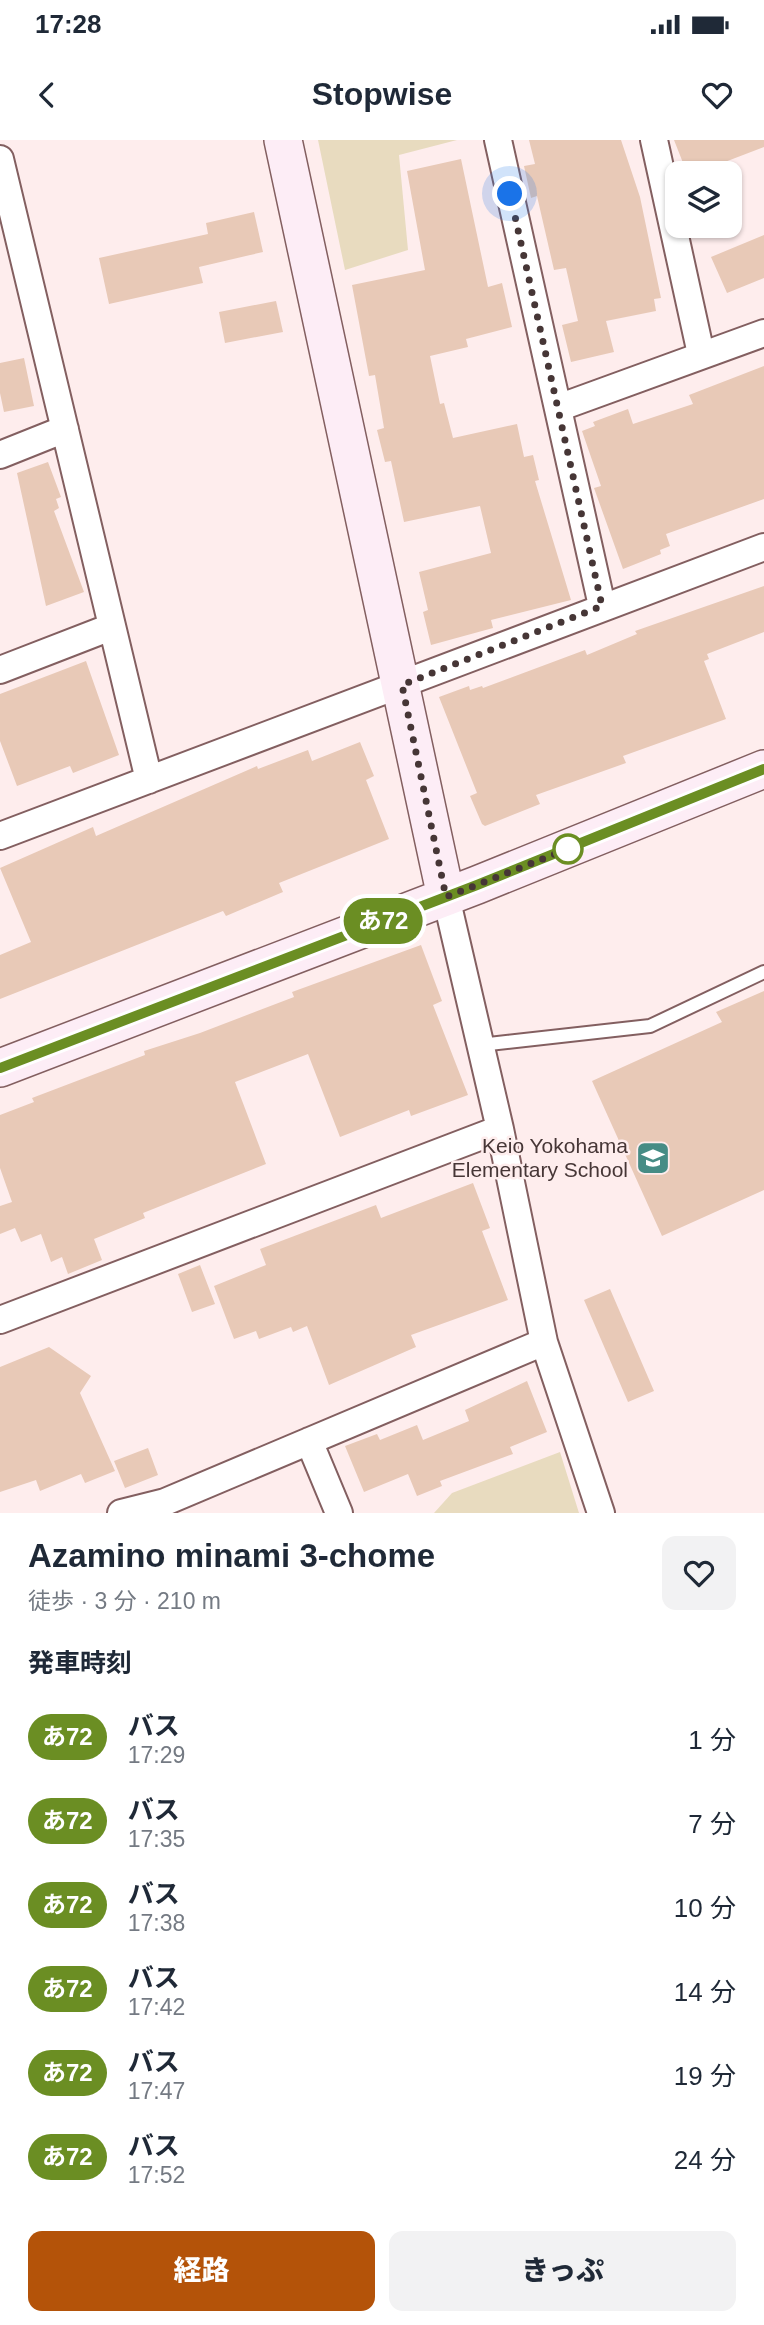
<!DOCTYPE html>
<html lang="ja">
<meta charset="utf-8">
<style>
body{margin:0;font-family:Helvetica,"Noto Sans JP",sans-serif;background:#f2f2f3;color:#1f2937;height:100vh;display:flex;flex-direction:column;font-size:26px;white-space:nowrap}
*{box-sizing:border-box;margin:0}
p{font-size:23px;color:#747a83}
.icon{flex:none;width:38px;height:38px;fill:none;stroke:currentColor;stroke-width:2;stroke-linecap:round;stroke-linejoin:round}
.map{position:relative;height:1373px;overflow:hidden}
.sheet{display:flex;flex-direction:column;background:#fff;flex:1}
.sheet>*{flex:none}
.badge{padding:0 14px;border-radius:23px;font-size:24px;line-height:46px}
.controls{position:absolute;left:665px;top:21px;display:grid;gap:14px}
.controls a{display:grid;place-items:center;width:77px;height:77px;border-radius:14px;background:#fff;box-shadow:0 2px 5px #0004;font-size:35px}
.you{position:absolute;width:35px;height:35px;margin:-18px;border:5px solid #fff;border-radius:50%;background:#1a73e8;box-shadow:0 0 0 10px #1a73e833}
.map>.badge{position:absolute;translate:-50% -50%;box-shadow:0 0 0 4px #fff}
h2{padding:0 28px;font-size:26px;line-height:63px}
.round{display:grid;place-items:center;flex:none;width:74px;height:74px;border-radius:14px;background:#f2f2f3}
.overview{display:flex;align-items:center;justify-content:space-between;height:119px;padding:0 28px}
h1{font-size:33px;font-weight:800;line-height:52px}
.cta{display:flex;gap:14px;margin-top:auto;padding:14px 28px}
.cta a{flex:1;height:80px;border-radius:14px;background:#b45309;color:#fff;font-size:28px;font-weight:800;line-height:80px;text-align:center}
.cta a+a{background:#f2f2f3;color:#1f2937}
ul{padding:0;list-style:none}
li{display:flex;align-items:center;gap:21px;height:84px;padding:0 28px}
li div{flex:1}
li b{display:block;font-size:26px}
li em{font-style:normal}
li .badge{min-width:77px;font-weight:700;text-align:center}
.status{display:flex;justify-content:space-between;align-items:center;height:49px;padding:0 35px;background:#fff;direction:ltr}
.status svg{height:19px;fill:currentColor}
header{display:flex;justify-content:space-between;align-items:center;height:91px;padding:0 28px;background:#fff;font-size:32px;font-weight:800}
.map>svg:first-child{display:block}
.green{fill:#e8dbbf}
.building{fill:#e8c9b7}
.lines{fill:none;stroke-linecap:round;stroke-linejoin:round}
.lane-casing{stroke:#835f60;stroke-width:16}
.street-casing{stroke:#835f60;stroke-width:30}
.secondary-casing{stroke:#835f60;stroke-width:40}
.lane{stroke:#fff;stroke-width:12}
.street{stroke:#fff;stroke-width:26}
.secondary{stroke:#fdedf6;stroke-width:37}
.line-casing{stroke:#fff;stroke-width:16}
.line{stroke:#6b8e23;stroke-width:10}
.walk{stroke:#463636;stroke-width:7;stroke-dasharray:0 12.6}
.stop-dot{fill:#fff;stroke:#6b8e23;stroke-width:3.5}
.labels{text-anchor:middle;stroke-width:5;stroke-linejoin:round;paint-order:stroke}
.poi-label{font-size:21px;fill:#463636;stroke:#feeded;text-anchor:end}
</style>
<div class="status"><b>17:28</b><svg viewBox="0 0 49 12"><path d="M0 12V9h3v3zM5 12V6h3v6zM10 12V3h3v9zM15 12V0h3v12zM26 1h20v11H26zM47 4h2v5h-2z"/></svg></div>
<header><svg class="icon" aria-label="back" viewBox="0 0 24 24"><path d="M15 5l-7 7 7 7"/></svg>Stopwise<svg class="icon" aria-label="heart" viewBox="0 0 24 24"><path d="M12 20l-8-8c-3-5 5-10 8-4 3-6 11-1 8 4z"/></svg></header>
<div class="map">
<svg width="764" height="1373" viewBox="0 0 764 1373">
<rect width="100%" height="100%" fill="#feeded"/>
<path class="green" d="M318,0H457L399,15L408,110L345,130Z
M560,1312L579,1373H434L452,1353Z"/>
<path class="building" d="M529,0H621L640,57L661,158L654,159L656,171L606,181L614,212L571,222L562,185L578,181L566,128L554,130L537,56L531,58L524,26L535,24Z
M674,0H764V7L696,33H687Z
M461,19L488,147L502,143L512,187L466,199L468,207L430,216L440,264L444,263L453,298L517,284L524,317L533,315L539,340L535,341L571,460L491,480L493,488L431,505L423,472L428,470L419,432L491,413L480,366L404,382L391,321L385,322L377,290L384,288L375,235L369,236L352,145L425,130L407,31Z
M254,72L263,112L199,127L203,143L109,164L99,118L208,94L206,83Z
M764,95V138L727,153L711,117Z
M276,161L283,192L225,203L219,172Z
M24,218L34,266L4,272L0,253V223Z
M764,226V359L666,394L670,406L660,410L661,414L623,429L594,348L601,346L582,291L595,286L593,282L628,269L633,284L693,264L689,255Z
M48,322L61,357L56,359L59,368L54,371L84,452L46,466L17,333Z
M764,446V492L707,514L709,519L704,521L726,579L623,616L626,623L536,655L540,664L485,686L482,684L470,656L477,653L439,557L469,546L470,550L482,546L483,548L585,510L587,515L637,494L635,491Z
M86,521L119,615L73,633L70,626L17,646L0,601V554Z
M360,602L374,636L366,640L389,699L279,743L283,752L226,776L223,771L0,859V815L31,802L0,728L93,687L96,696L257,626L258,629L308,610L312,621Z
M421,805L442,861L433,865L468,955L411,976L409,970L340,997L308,914L235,942L266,1024L143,1073L145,1078L94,1099L102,1120L68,1134L62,1117L51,1122L41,1094L21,1102L15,1088L0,1094V1066L12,1062L0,1028V975L34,962L32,958L145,915L144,911L200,893L294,857L292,852Z
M764,851V1050L662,1096L592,941L722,882L716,872Z
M473,1043L490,1088L482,1091L508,1160L411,1195L416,1207L329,1245L307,1186L293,1192L291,1187L259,1199L256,1191L234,1199L214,1146L266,1125L260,1109L376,1065L381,1078Z
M200,1125L215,1164L192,1172L178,1134Z
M610,1149L654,1251L628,1262L584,1160Z
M49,1207L91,1236L80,1253L115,1331L85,1343L81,1334L40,1351L36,1340L0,1352V1227Z
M527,1241L547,1292L510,1307L513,1314L440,1341L442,1346L417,1356L408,1334L364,1352L345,1306L377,1294L380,1300L417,1285L423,1300L469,1281L465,1270Z
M148,1308L158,1335L125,1348L114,1321Z"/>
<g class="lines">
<g class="lane-casing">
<path id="lane" d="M480,905L650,886L764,832"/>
</g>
<g class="street-casing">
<path id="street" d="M498,0L602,466
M654,0L701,214
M0,19L149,640
M558,268L764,193
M0,315L65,289
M0,530L111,487
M0,696L764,407
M446,757L500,989L544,1202L601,1373
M0,1180L500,989
M309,1301L339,1373
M121,1373L165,1362L544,1202"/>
</g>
<g class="secondary-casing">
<path id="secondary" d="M283,0L446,757
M0,928L477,745L764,629"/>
</g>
<use href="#lane" class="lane"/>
<use href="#street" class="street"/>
<use href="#secondary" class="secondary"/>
</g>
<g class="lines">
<g class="line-casing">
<path id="line" d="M0,928L477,745L764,629"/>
</g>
<use href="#line" class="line"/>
<path class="walk" d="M510,54L602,466L402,545L446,757L578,705L568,709"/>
</g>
<defs>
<g id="school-square" transform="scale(1.75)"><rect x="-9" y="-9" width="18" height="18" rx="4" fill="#468c85" stroke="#feeded"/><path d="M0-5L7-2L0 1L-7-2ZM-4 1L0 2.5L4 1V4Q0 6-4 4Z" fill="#fff"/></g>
</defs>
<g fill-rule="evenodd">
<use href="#school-square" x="653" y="1018"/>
</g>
<circle class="stop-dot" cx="568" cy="709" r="14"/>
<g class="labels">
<g class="poi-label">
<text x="628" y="1013">Keio Yokohama<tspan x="628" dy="24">Elementary School</tspan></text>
</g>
</g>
</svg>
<div class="controls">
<a><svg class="icon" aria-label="layers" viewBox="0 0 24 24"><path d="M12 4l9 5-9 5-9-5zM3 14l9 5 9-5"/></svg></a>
</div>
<div class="you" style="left:510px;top:54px"></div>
<b class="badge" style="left:383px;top:781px;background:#6b8e23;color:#fff">あ72</b>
</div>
<section class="sheet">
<div class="overview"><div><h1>Azamino minami 3-chome</h1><p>徒歩 · 3 分 · 210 m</p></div><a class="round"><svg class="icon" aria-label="heart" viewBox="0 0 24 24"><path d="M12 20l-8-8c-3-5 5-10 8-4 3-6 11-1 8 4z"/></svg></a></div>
<h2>発車時刻</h2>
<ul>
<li><span class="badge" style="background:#6b8e23;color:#fff">あ72</span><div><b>バス</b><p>17:29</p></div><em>1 分</em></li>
<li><span class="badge" style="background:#6b8e23;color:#fff">あ72</span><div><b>バス</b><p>17:35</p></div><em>7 分</em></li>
<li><span class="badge" style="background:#6b8e23;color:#fff">あ72</span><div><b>バス</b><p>17:38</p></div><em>10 分</em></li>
<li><span class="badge" style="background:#6b8e23;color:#fff">あ72</span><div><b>バス</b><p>17:42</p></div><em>14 分</em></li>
<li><span class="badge" style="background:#6b8e23;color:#fff">あ72</span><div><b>バス</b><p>17:47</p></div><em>19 分</em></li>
<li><span class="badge" style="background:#6b8e23;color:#fff">あ72</span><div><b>バス</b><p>17:52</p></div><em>24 分</em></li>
</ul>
<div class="cta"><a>経路</a><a>きっぷ</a></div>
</section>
